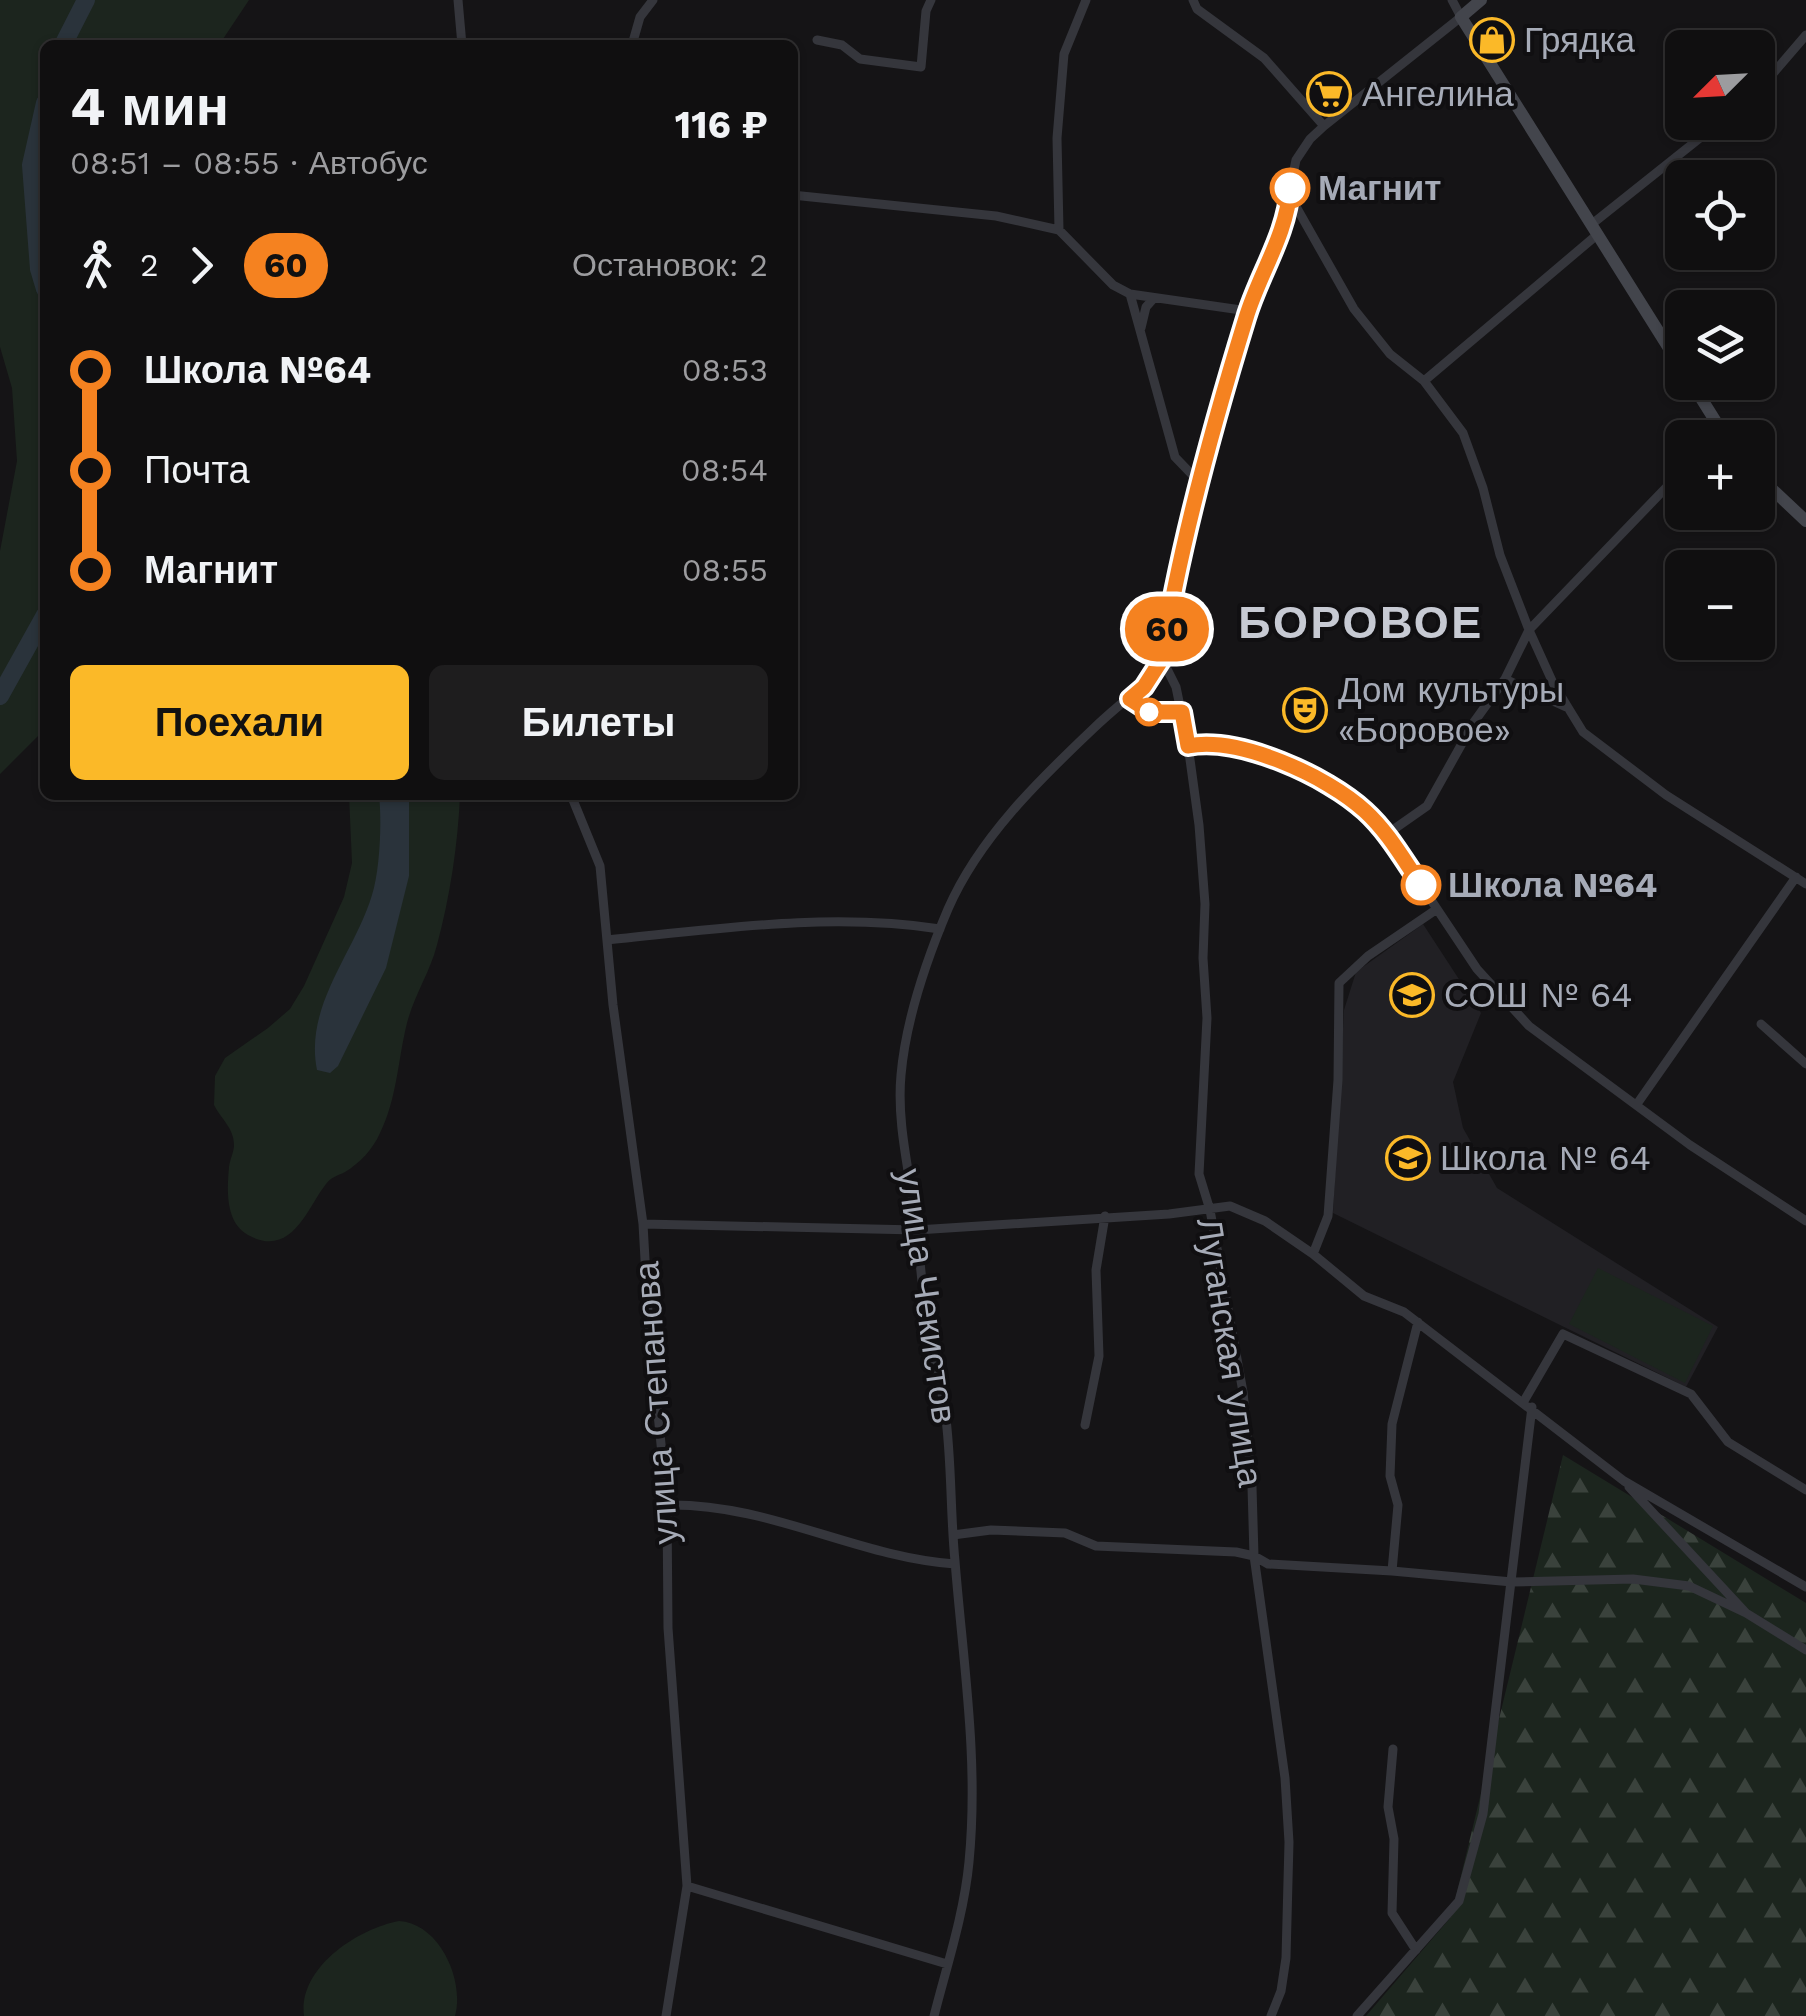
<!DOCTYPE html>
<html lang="ru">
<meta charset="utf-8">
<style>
body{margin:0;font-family:"Work Sans",sans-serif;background:#1e1d1e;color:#f1f3f6;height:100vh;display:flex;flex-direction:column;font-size:38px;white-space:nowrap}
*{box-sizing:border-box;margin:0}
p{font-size:32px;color:#9c9c9f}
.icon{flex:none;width:55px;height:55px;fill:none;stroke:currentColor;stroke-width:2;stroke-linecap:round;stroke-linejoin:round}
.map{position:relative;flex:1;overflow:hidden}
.panel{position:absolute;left:40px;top:40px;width:758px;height:760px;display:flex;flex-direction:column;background:#100f10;border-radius:15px;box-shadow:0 2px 8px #0004,0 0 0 2px #302f30}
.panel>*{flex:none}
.badge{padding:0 20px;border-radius:32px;font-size:35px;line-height:65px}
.needle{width:65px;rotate:246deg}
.buttons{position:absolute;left:1665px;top:30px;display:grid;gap:20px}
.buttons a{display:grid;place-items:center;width:110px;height:110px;border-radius:15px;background:#100f10;box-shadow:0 2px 8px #0004,0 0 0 2px #302f30;font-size:50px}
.map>.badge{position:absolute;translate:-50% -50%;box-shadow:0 0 0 5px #fff}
.legs{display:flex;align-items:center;gap:15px;height:110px;padding:0 30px;font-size:32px}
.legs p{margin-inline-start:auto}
.overview{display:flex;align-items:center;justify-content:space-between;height:170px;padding:0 30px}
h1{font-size:55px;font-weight:700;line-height:75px}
.button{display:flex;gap:20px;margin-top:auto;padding:20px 30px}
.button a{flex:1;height:115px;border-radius:15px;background:#fbb928;color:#111;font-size:40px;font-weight:700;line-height:115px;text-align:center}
.button a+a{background:#1e1d1e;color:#f1f3f6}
ul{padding:0 30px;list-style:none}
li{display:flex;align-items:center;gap:35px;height:100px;font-size:38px}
li i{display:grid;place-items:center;width:15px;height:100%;margin:0 12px;background:currentColor}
li i::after{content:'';width:25px;height:25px;margin:-12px;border:8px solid;border-radius:50%;background:#100f10}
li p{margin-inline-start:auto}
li:first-child i{background:linear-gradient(#0000 50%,currentColor 0)}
li:last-child i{background:linear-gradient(currentColor 50%,#0000 0)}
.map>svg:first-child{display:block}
.built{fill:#212024}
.forest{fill:url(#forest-firs)}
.park{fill:#1c251e}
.water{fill:#2a333b}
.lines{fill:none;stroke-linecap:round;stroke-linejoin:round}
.river{stroke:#2a333b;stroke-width:18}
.street{stroke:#35363c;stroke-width:9}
.secondary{stroke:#43454c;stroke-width:12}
.line-1-casing{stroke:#fff;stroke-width:22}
.line-1{stroke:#f58220;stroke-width:15}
.stop-1-dot{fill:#fff;stroke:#f58220;stroke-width:5}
.labels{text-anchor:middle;stroke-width:8;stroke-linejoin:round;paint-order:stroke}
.poi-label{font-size:35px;fill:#a6abb7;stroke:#100f11;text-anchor:start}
.stop-label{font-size:35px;font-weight:bold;fill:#a6abb7;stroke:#100f11;text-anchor:start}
.street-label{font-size:35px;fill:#a6abb7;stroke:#100f11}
.district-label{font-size:45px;font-weight:bold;letter-spacing:2.5px;fill:#c7cad3;stroke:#100f11}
</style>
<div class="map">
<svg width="1806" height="2016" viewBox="0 0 1806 2016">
<defs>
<pattern id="forest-firs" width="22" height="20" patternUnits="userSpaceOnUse" patternTransform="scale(2.5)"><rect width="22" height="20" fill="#1c251e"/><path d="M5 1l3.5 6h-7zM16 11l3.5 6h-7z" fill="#3a423c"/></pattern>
</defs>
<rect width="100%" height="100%" fill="#151416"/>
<path class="built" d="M1423,924L1481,1013L1453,1082L1463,1128L1497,1188L1718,1327L1686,1387L1333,1213L1344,1010L1356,972Z"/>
<path class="forest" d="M1563,1455L1806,1603V2016H1366L1451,1917Z"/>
<path class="park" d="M0,0H249L219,45H45V729L0,774V551L17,461L12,388L0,347Z
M349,795H460C458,844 450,897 437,945C430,972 414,996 407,1023C398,1059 397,1099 380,1133C373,1149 360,1163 345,1172C337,1176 331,1177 326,1184C307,1208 292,1259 248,1235C225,1222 227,1190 229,1167C230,1159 234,1152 234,1145C234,1128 221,1119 214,1105L215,1076L225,1058L268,1028L290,1009L304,986L344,897L352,863Z
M1598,1268L1713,1326L1685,1383L1569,1324Z
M399,1921C439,1923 465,1980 455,2016H304C298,1968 357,1929 399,1921Z"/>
<path class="water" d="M379,795H409V876L386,968L338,1066L330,1073L317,1070C304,1006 354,954 372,895C380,870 382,821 379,795Z"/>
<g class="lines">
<path class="river" d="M63,45L86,0
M45,103L31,165L39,269L45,289
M0,696L45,615"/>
<path class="street" d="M458,0L462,45
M1193,0L1197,9L1264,58L1324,126
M1452,0L1461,17L1324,126L1310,139L1296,160L1281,232L1248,311L1214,425L1162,659L1176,687L1188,745L1209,741L1274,758L1340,793L1362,809L1387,834L1477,969L1529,1026L1690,1145L1806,1221
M817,40L842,45L860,59L921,67L926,11L931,0
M632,45L640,17L653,0
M1758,91L1806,35
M792,195L996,216L1059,230L1113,285L1130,294
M1290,196L1354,309L1390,354L1424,381L1463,433L1483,488L1500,555L1529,630L1553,683L1583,732L1666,795L1806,884
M1592,224L1720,122
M1059,230L1057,138L1064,54L1086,0
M1141,328L1146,307L1154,298
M1424,381L1598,234
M1201,484L1175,457L1130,294L1248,311
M1505,679L1566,707
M1130,699L1150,712H1182
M1188,745L1199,825L1205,904L1203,958L1207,1018L1199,1174L1210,1210L1243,1392L1252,1487L1254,1556L1285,1778L1289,1842L1286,1958L1281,1991L1271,2016
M571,795L600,866L613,1005L643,1224L648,1312L667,1505L668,1628L687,1886L666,2016
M1387,834L1427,806L1474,722L1505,679L1529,630L1682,471
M607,940C717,929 831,912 940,929
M1761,1024L1806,1064
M1637,1104L1796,877
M643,1224L917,1230L1169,1214L1230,1206L1265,1221L1313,1254L1364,1296L1404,1312L1624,1481L1806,1587
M1313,1254L1328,1216L1338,1080L1339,983L1368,956L1437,909
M1524,1401L1563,1334L1691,1394L1728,1442L1806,1490
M1085,1425L1099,1356L1096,1270L1105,1216
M1629,1487L1746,1613L1806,1650
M667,1505C769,1503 856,1557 955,1564
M953,1535L991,1530L1065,1533L1096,1546L1236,1552L1254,1556L1268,1564L1392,1571L1512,1582L1633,1579L1689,1586L1746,1613
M1392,1571L1398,1505L1390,1476L1392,1424L1418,1322
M1393,1749L1388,1807L1394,1839L1392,1913L1416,1950
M687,1886L947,1964
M934,2016C947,1965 964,1914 969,1862C979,1760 963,1662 955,1561C950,1511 952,1461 945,1411C941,1381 931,1352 927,1322C921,1282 919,1242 913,1202C907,1161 897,1118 901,1075C906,1018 926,961 948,909C979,838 1039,780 1094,728C1122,701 1139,693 1162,659
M1357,2016L1459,1901L1483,1814L1532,1407"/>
<path class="secondary" d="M1481,0L1461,17L1682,369
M1691,382L1726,438
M1758,476L1806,521"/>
</g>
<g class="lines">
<g class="line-1-casing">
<path id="line-1" d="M1290,188C1287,235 1259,274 1246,318C1213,425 1179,548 1162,659L1144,687L1130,699L1150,712H1182L1188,746C1239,736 1327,776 1365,811C1388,832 1403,859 1421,885"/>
</g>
<use href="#line-1" class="line-1"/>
</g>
<defs>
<g id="shop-ring" transform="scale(2.25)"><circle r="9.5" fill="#100f11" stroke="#fbb928" stroke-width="1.5"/><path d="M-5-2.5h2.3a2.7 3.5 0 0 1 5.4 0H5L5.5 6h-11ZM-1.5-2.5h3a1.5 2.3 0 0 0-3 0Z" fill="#fbb928"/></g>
<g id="supermarket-ring" transform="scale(2.25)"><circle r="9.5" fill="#100f11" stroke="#fbb928" stroke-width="1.5"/><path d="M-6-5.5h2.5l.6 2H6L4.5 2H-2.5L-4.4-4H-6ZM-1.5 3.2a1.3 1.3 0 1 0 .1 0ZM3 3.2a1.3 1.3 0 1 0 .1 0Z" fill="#fbb928"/></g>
<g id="theatre-ring" transform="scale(2.25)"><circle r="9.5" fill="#100f11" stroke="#fbb928" stroke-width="1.5"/><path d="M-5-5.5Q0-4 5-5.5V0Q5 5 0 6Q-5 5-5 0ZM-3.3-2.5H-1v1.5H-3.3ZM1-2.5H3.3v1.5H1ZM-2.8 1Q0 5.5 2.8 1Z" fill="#fbb928"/></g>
<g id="school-ring" transform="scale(2.25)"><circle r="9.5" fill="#100f11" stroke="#fbb928" stroke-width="1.5"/><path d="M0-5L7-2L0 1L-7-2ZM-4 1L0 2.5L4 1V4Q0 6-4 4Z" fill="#fbb928"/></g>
</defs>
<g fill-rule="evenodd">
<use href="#shop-ring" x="1492" y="40"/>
<use href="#supermarket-ring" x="1329" y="94"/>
<use href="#theatre-ring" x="1305" y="710"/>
<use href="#school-ring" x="1412" y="995"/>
<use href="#school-ring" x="1408" y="1158"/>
</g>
<g class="stop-1-dot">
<circle cx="1290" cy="188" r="18"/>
<circle cx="1149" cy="712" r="12"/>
<circle cx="1421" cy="885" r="18"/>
</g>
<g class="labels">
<g class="poi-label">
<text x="1524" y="52">Грядка</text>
<text x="1362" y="106">Ангелина</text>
<text x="1338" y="702">Дом культуры<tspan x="1338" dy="40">«Боровое»</tspan></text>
<text x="1444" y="1007">СОШ № 64</text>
<text x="1440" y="1170">Школа № 64</text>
</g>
<g class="stop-label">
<text x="1318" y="200">Магнит</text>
<text x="1448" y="897">Школа №64</text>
</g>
<g class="street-label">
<text transform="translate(927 1296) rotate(82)" y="12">улица Чекистов</text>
<text transform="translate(1230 1352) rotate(81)" y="12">Луганская улица</text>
<text transform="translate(656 1403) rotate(-94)" y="12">улица Степанова</text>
</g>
<g class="district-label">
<text x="1361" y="638">БОРОВОЕ</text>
</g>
</g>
</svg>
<div class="buttons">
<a><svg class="needle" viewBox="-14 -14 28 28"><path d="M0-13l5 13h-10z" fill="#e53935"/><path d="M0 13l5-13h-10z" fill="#9c9c9f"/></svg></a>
<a><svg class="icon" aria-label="locate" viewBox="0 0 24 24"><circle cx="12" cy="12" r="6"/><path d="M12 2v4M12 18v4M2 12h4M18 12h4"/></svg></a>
<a><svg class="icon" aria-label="layers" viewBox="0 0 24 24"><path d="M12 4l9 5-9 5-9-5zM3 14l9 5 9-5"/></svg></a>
<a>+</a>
<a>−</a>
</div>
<b class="badge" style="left:1167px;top:629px;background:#f58220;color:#111">60</b>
<section class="panel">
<div class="overview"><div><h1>4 мин</h1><p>08:51 – 08:55 · Автобус</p></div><b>116 ₽</b></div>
<div class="legs"><svg class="icon" aria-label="walk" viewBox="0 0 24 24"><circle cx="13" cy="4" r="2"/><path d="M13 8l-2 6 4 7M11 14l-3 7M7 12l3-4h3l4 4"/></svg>2<svg class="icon" aria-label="forward" viewBox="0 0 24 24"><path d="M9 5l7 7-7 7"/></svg><b class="badge" style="background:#f58220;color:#111">60</b><p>Остановок: 2</p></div>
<ul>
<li><i style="color:#f58220"></i><b>Школа №64</b><p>08:53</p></li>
<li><i style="color:#f58220"></i><span>Почта</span><p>08:54</p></li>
<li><i style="color:#f58220"></i><b>Магнит</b><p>08:55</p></li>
</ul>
<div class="button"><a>Поехали</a><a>Билеты</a></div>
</section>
</div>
